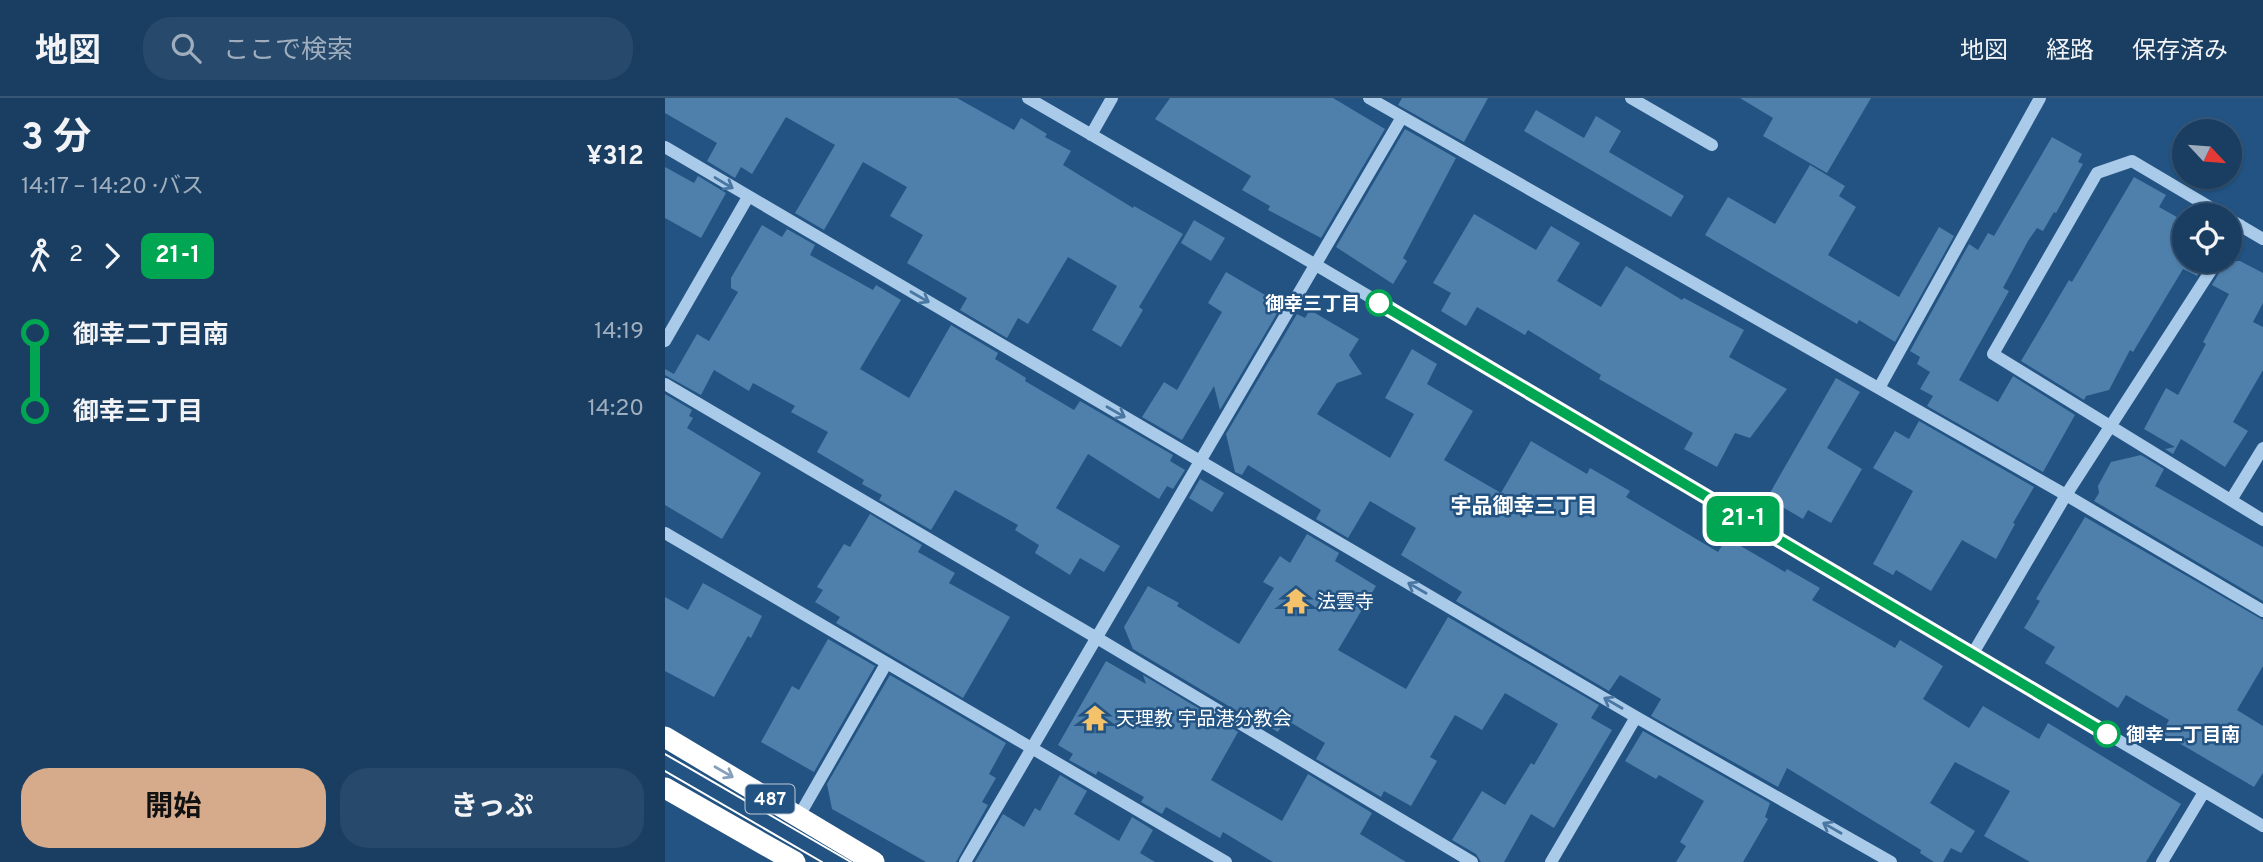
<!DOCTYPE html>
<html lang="ja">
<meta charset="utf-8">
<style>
body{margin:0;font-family:Overpass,"Noto Sans JP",sans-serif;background:#27496b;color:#f1f3f6;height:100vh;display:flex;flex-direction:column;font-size:26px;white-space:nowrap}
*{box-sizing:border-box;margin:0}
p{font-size:23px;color:#9faebe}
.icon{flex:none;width:38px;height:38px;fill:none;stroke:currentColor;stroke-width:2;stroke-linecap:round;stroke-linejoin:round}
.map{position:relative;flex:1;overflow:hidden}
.sheet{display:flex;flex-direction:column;background:#1a3e62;width:665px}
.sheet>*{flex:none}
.badge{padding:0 14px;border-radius:10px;font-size:24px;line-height:46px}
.needle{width:46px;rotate:116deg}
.controls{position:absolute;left:1507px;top:21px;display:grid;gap:14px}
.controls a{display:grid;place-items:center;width:70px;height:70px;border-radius:50%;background:#1a3e62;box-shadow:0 2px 5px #0004,0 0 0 2px #385777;font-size:35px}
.map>.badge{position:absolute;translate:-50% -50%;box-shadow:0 0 0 4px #fff}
.legs{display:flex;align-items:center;gap:10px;height:77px;padding:0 21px;font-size:23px}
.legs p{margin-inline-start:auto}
.summary{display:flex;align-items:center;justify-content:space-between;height:119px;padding:0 21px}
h1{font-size:38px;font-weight:700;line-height:52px}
.primary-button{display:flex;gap:14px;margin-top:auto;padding:14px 21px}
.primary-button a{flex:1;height:80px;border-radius:28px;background:#d6ab8b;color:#111;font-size:28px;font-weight:700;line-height:80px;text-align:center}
.primary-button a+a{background:#27496b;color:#f1f3f6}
ul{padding:0 21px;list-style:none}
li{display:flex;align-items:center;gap:24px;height:77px;font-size:26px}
li i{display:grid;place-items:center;width:10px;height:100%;margin:0 9px;background:currentColor}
li i::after{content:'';width:18px;height:18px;margin:-9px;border:5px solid;border-radius:50%;background:#1a3e62}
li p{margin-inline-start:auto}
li:first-child i{background:linear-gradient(#0000 50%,currentColor 0)}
li:last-child i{background:linear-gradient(currentColor 50%,#0000 0)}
header{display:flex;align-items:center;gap:42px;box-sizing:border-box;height:98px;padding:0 35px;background:#1a3e62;border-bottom:2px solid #385777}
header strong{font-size:33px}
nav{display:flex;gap:38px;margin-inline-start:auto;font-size:24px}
.search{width:490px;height:63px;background:#27496b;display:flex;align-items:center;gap:18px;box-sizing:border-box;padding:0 24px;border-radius:28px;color:#9faebe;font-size:26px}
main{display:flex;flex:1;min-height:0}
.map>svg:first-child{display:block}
.building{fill:#4f80ac}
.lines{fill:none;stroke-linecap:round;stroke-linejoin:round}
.minor{stroke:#a9cae8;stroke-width:12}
.highway{stroke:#fff;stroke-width:21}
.tram{stroke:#fff;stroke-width:2}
.oneway{stroke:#4a77a1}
.oneway2{stroke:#85a0ba}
.line-1-casing{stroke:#fff;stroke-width:16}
.line-1{stroke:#00a651;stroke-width:10}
.stop-1-dot{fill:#fff;stroke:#00a651;stroke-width:3.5}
.labels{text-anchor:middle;stroke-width:5;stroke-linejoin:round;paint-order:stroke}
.shield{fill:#225382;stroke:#bdcbda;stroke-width:2}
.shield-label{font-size:18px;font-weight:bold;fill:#fff}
.stop-label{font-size:19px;font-weight:bold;fill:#fff;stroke:#225382;text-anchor:end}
.poi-label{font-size:19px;fill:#fff;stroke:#225382;text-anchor:start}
.neighbourhood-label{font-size:21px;font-weight:bold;fill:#fff;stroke:#225382}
</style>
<header>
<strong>地図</strong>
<div class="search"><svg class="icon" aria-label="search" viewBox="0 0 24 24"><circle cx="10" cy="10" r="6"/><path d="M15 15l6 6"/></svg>ここで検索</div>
<nav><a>地図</a><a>経路</a><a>保存済み</a></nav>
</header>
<main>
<section class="sheet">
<div class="summary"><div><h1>3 分</h1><p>14:17 – 14:20 · バス</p></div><b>¥312</b></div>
<div class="legs"><svg class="icon" aria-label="walk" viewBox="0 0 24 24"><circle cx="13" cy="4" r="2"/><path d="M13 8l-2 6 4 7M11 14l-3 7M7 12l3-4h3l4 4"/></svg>2<svg class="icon" aria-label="forward" viewBox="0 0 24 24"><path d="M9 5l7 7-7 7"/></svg><b class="badge" style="background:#00a651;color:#fff">21-1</b></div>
<ul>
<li><i style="color:#00a651"></i><b>御幸二丁目南</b><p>14:19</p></li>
<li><i style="color:#00a651"></i><b>御幸三丁目</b><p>14:20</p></li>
</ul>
<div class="primary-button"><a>開始</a><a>きっぷ</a></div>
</section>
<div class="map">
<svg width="1598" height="764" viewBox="0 0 1598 764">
<rect width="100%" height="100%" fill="#225382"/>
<path class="building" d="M0,0H292L349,32L356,20L382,36L380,39L406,53L398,67L468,110L469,108L518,136L474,209L478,212L456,249L427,232L452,188L403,159L363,226L353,220L342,240L295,212L302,200L242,165L258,137L225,118L242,89L198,64L159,132L130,115L170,47L121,19L87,76L76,69L70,80L42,63L52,45L0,15Z
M505,0H668L720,31L656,140L603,112L605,108L577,92L586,78L490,21Z
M737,0H823L799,44L733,7Z
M1075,0H1206L1162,75L1098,38L1108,20Z
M871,12L919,40L931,18L956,33L944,54L1019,98L1006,119L859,33Z
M740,31L791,60L738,160L742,163L728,186L671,149Z
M1387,39L1417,56L1413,64L1418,66L1391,115L1389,114L1378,133L1372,130L1363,143L1338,190L1344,193L1294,282L1333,304L1348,278L1410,317L1378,374L1262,308L1268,298L1255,291L1265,274L1252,266L1255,259L1245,253L1304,146L1313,152L1323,135L1329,138Z
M1145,67L1180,88L1174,98L1191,109L1163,157L1234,199L1274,129L1289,138L1230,244L1194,222L1192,226L1040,137L1063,99L1110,126Z
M0,69L29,85L33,78L61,95L36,140L0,120Z
M1469,79L1501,97L1494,109L1519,123V163H1542L1532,178L1518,171L1468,254L1465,252L1444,292L1421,298L1419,302L1356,263L1404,182L1407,184Z
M809,116L871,152L886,128L915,145L892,183L936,209L961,168L1017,202L1019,200L1079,232L1064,259L1122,291L1085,340L1070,335L1052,369L1019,351L1028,335L934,281L936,277L863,232L860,237L812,209L801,228L776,213L786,195L768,185Z
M529,122L560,140L546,163L516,145Z
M97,127L117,139L122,131L150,147L145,157L208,192L211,187L236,202L195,271L244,300L286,227L333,255L330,261L361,280L360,283L409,312L415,303L508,357L505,363L520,372L508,391L502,388L494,401L423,356L391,410L455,448L439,474L415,460L405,477L370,455L374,447L350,432L353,427L290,392L266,432L214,402L217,397L197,386L199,382L152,354L163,334L126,314L130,308L88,285L84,293L49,272L36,297L0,277V271L9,276L32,236L44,243L73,194L66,190V180Z
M1561,163H1575L1598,175V205L1588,224L1598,229V272L1568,324L1583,333L1560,369L1516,341L1508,356L1500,351L1510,349L1479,331L1501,290L1513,297L1541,246L1538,244L1564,196L1547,187Z
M561,174L617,207L555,312L549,288L517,342L477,319L499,284L512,292L557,214L543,205Z
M645,212L694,241L684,257L697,276L672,285L652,316L725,360L749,316L720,300L747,251L772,266L762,286L808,313L779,362L836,395L866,343L922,376L925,370L965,393L961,399L1053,454L1062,440L1120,474L1122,471L1155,490L1147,502L1230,550L1235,542L1278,568L1258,601L1304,630L1318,608L1374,641L1383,625L1516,706L1481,764H1365L1319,738L1345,693L1290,664L1265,705L1310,733L1296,755L1286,750L1278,764H1269L1255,755L1256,752L1122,670L1113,689L986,618L996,601L955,577L944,593L791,503L797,494L736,457L751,430L705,403L683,440L651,421L656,412L583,367L577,377L570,374L561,336L632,216L640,220Z
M1171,280L1195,294L1162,350L1197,371L1166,425L1143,412L1138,421L1102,400Z
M0,296L27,312L24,318L28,320L22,330L96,375L57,441L0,407Z
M1254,323L1369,389L1348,425L1350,426L1331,461L1297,442L1266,493L1231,472L1228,477L1208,466L1248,393L1208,370L1230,333L1244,341Z
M1476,357L1499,371L1490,388L1598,449V503L1429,403L1434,395L1433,388L1446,364Z
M535,381L559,395L547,414L524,400Z
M205,416L257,447L253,454L290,475L284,485L345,519L298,600L171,525L175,519L150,504L158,492L152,489L179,446L185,449Z
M1420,419L1598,522V568L1572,612L1598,628V675L1589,689L1497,635L1504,622L1461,597L1453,610L1380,565L1390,549L1359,530L1375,503L1371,501Z
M642,436L674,455L670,463L711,488L673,552L741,591L783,519L934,607L926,620L947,632L889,730L866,716L839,764H816L811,756L787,742L817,693L840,707L866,665L869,667L893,626L840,595L817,632L790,617L765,659L772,663L746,708L719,693L716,699L651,661L660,645L620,621L613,634L583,616L582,619L468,551L459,529L483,488L514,505L512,508L574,546L609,490L598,484L615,458L625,465Z
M38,485L97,518L86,540L83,538L49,599L0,573V499L23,512Z
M163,541L210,568L149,674L96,644L127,588L134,592Z
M441,563L481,586L478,577L573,634L546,682L617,723L643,676L707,715L695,736L741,764H608L558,734L555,740L501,709L497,716L476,704L479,699L433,673L431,677L404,662L408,656L393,647Z
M225,577L341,645L324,676L331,680L317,704L323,707L291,764H261L167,711L162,686Z
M978,633L1105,705L1100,719L1103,721L1078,764H1011L1021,748L1015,744L1039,703L994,677L991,681L960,663Z
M395,677L422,693L409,716L454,743L467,719L488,732L475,755L490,764H310L338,716L359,729L370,710L375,713Z"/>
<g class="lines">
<path class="minor" d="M363,0L651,167L1598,728
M704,0L1401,397L1598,513
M966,0L1047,47
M426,37L447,0
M0,49L971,619L1226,764
M1558,117L1467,63L1432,75L1328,256L1598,422
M1564,121L1598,141
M1564,144L1575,127
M0,243L83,99
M0,286L432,540L807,764
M1214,290L1375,0
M1566,402L1598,350
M0,435L561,764
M1307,557L1401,397L1552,163
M134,718L221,566
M300,764L737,19
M886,764L971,619
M1497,764L1539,694"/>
<path class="highway" d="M0,639L209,764
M0,690L130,764"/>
<path class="tram" d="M0,656L186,764
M0,673L157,764"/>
</g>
<defs><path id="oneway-shaft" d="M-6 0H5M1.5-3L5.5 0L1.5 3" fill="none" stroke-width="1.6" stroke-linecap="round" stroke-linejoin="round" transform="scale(1.75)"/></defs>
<g class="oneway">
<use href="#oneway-shaft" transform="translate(59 85) rotate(31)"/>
<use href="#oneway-shaft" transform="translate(255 199) rotate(30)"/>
<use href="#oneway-shaft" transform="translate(451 314) rotate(30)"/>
<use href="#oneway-shaft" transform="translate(752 490) rotate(-150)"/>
<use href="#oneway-shaft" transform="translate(948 605) rotate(-150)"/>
<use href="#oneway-shaft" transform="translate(1167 730) rotate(-150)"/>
</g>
<use class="oneway2" href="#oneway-shaft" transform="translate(59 674) rotate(30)"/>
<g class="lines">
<g class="line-1-casing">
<path id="line-1" d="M714,205L1442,636"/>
</g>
<use href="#line-1" class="line-1"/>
</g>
<defs>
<g id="temple-bare" transform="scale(2.1)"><path d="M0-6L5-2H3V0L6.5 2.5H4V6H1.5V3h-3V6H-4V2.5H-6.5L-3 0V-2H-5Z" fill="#f4c26b" stroke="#225382" stroke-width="2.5" paint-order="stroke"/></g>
</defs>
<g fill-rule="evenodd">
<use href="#temple-bare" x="631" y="503"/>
<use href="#temple-bare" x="430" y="620"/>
</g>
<g class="stop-1-dot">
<circle cx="714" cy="205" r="12"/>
<circle cx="1442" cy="636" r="12"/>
</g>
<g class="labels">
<rect class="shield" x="80.5" y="686.5" width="49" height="29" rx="5"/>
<g class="shield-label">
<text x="105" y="707">487</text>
</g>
<g class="stop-label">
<text x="695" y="212">御幸三丁目</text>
<text x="1461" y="643" text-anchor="start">御幸二丁目南</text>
</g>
<g class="poi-label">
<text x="652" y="510">法雲寺</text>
<text x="451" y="627">天理教 宇品港分教会</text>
</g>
<g class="neighbourhood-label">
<text x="859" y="415">宇品御幸三丁目</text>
</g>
</g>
</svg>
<div class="controls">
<a><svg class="needle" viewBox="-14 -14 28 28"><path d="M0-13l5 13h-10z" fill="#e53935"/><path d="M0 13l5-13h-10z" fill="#9faebe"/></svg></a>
<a><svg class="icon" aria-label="locate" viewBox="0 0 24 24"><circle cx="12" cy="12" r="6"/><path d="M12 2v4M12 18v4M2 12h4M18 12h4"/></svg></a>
</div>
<b class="badge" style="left:1078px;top:421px;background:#00a651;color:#fff">21-1</b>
</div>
</main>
